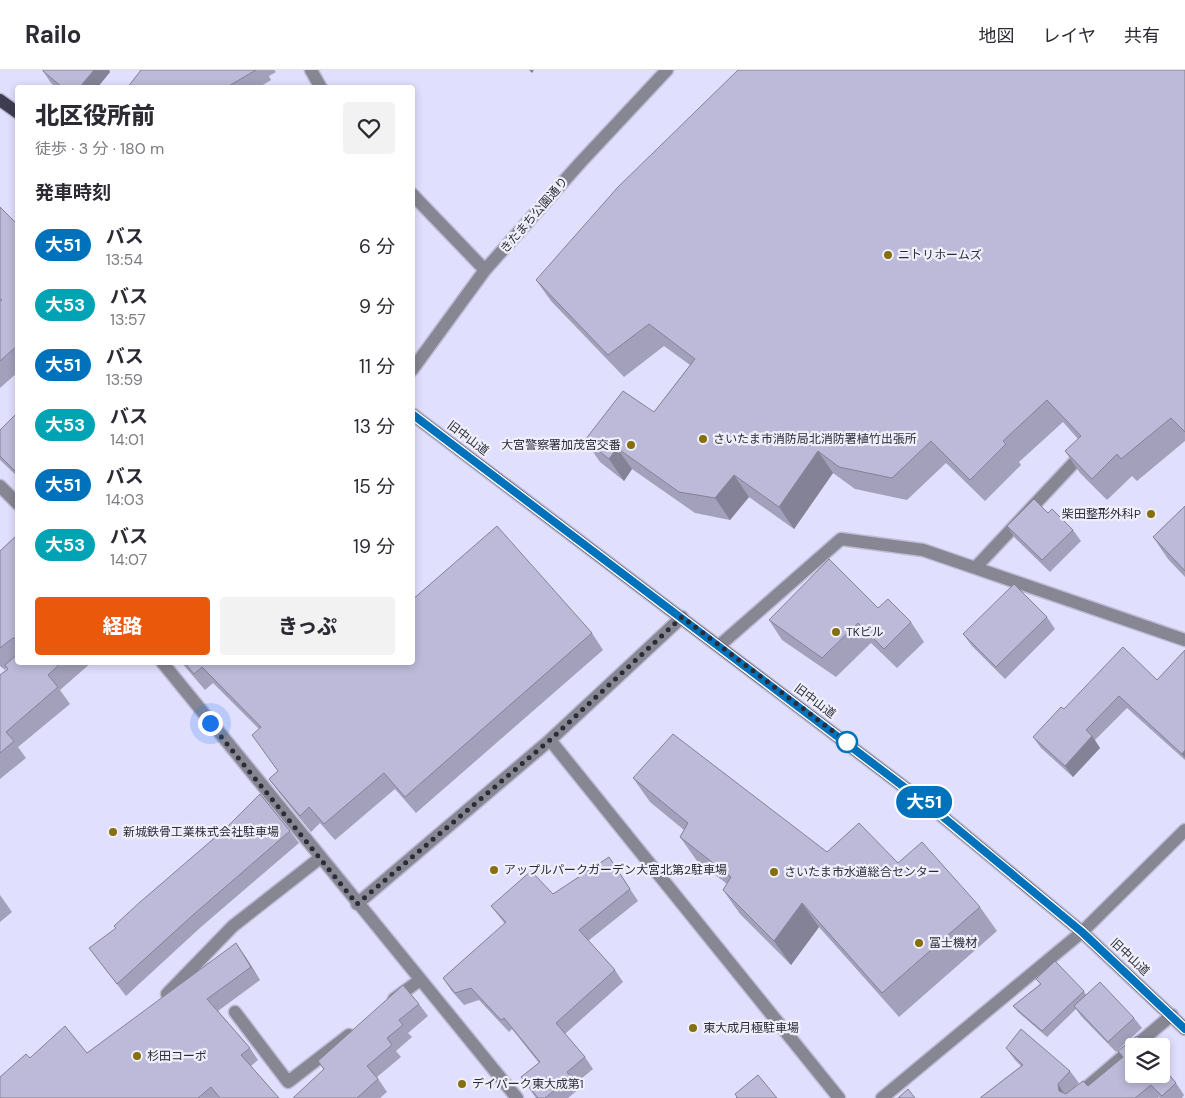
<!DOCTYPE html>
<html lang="ja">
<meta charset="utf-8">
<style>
body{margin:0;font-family:"DM Sans","Noto Sans JP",sans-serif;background:#f2f2f3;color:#2b2b33;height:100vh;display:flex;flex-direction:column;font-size:19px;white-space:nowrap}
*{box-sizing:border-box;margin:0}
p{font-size:16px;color:#7c7c81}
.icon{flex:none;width:28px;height:28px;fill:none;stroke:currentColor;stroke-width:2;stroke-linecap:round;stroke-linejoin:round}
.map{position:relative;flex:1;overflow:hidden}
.details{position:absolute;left:15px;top:15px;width:400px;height:580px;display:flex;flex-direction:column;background:#fff;border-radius:5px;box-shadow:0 2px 8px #0003}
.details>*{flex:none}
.badge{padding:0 10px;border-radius:16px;font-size:18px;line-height:32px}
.buttons{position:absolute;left:1125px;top:968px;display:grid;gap:10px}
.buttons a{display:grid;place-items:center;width:45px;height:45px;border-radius:5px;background:#fff;box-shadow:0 2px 8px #0003;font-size:25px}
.you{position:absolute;width:25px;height:25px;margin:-12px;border:4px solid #fff;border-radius:50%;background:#1a73e8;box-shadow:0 0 0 8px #1a73e833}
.map>.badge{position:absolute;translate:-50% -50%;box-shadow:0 0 0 2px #fff}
h2{padding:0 20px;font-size:19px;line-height:45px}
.round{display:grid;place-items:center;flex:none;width:52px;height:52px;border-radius:5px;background:#f2f2f3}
.overview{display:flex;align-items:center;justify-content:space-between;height:85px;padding:0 20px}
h1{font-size:24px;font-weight:800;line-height:38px}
.button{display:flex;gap:10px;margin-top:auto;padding:10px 20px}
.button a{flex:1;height:58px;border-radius:5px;background:#ea580c;color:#fff;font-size:20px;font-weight:800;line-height:58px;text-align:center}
.button a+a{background:#f2f2f3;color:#2b2b33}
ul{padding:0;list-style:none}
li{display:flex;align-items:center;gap:15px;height:60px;padding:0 20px}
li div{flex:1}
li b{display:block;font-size:19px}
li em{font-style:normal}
li .badge{min-width:55px;font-weight:700;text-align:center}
header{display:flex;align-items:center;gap:30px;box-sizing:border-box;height:70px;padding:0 25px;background:#fff;border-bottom:1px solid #e1e1e2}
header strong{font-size:24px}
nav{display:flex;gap:28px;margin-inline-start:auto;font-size:18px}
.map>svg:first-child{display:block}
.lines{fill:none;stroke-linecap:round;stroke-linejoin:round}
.minor-casing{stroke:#bdbbd6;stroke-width:15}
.major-casing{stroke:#bdbbd6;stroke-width:15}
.minor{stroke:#878693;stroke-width:12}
.major{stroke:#3e3d51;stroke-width:12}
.wall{fill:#a2a0ba}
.shaded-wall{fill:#848297}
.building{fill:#bcbad8;stroke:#848297}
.line-casing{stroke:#fff;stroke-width:11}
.line{stroke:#0072bc;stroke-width:8}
.walk{stroke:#2c2b37;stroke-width:5;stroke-dasharray:0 9}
.poi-dot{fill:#856f0e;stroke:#efeffb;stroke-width:2}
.stop-dot{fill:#fff;stroke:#0072bc;stroke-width:2.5}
.labels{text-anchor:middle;stroke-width:4.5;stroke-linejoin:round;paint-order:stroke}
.street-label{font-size:12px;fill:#2c2b37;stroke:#efeffb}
.poi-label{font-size:12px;fill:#2c2b37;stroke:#efeffb;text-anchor:start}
</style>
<header>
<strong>Railo</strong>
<nav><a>地図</a><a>レイヤ</a><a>共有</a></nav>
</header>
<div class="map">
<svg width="1185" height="1028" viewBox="0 0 1185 1028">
<rect width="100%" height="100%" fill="#e1dffe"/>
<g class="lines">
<g class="minor-casing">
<path id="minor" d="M311,0L321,18
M412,124L485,200
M412,300L485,200L580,93L667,0
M0,416L18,434
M975,498L1082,384
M720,575L841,469L923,480L1185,570
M162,592L517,1028
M550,670L839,1028
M357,834L550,670L682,547
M167,924L233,856L320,788
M394,929L420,910
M235,942L288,1012L349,965
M1135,976L1172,945
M882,1028L1082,862L1185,760
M1074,1028L1134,977"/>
</g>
<g class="major-casing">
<path id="major" d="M0,30L18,43
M412,344L937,742L1082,862L1185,959"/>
</g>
<use href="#minor" class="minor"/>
<use href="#major" class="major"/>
</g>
<path class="wall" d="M43,0H109L110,2L97,18H57L51,13L43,1Z
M141,0H274L276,2L269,6L271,10L258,18H127Z
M1185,0V371L1137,411L1132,406L1107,430L1080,403L1065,381L1078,369L1063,352L1019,392L1021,395L985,431L946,393L907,430L855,419L833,403L794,459L749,427L730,450L695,443L632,399L624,411L600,392L585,370L654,342L690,295L664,276L624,307L551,231L536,210Z
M0,137L18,155V302L0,318Z
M18,342V407L0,390V360Z
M1185,436V507L1168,489L1153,467Z
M1048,443L1073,460L1081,471L1050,502L1015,468L1007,456Z
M18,464V592H92L60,620L70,634L18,677L26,688L0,709V605L7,599V598L5,600L0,596V481Z
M878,538L911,552L924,572L897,598L871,573L836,607L782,570L769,550Z
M1047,547L1055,559L1005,609L972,576L963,564Z
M592,563L603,580L416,743L395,719L335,770L320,753L311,762L281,725L269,709L278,701L259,659L213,613L205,620L181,592H412Z
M1185,580V690L1127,638L1095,670L1100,678L1073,707L1041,678L1033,667L1064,639L1157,610Z
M633,708L827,782L898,793L980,837L997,861L899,947L819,857L791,895L740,844L723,820L727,814L697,791L680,767L684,760L650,732Z
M290,761L299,773L201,857L126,926L89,878Z
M609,787L638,831L588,871L615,900L623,912L565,964L585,987L593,999L575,1014L579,1019L568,1028H536L521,1007L539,993L512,959L509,962L479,930L464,935L451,920L443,908L505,854L491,836L553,824Z
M0,825L12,842L0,852Z
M245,886L260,910L218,941L250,978L258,990L251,996L279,1028H0L30,988L87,983Z
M1036,909L1084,921L1086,925L1134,948L1142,958L1116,982L1081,946L1076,939L1047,967L1018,942L1013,936L1040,914Z
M419,934L428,946L408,963L412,967L396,981L401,987L377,1007L387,1022L380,1028H293L324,1000L318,991Z
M1006,978L1070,1001L1079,1013L1074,1018L1088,1016L1123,987L1118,981L1176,1013L1184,1025L1182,1028H1160L1159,1027L1158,1028H980L1021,996L1015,990Z"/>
<path class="shaded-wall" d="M94,0H109L110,2L97,18H79Z
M529,0H534L532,3Z
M617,378L632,399L624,411L609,389Z
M818,381L833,403L794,459L779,437Z
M734,405L749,427L730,450L715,428Z
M1092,666L1100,678L1073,707L1065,696Z
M1185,680V688L1182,684Z
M802,833L819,857L791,895L774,871Z
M236,873L245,886L260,910L251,897Z
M1058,1014L1066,1026L1059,1021Z"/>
<path class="building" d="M43,0H94L79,18H63L43,1Z
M141,0H256L227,17L228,18H127Z
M738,0H1185V362L1171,348L1121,389L1117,384L1092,409L1065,381L1081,366L1047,330L1003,371L1006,374L970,410L931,371L892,408L839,397L818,381L779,437L734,405L715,428L679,422L617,378L609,389L585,370L623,321L654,342L695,289L649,254L608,285L536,210L618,117Z
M0,137L18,155V275L0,291V231L2,230L0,228Z
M18,342V404L0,386V360Z
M1034,429L1048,443L1052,439L1073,460L1042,490L1007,456Z
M1185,436V501L1153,467Z
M497,456L592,563L405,727L384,703L324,754L309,737L300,746L269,709L278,701L252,665L261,657L202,597L194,604L184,592H412V530Z
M18,464V568H13L0,578V481Z
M829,489L878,538L888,529L911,552L884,579L858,553L822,588L769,550Z
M1014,514L1047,547L996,597L963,564Z
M1123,577L1157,610L1185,580V680L1182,684L1119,626L1086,660L1092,666L1065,696L1033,667L1061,637L1064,639Z
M18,584V592H62L48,605L58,617L6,662L14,671L0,683V605L8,599L5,595Z
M673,664L827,782L859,753L898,793L922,772L980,837L882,923L802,833L774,871L723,820L731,807L680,767L688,753L633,708Z
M260,724L290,761L193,845L117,914L89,878L116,858L114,856L139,833L226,758Z
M609,787L630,819L579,860L615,900L556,953L585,987L567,1002L571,1007L545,1028H538L521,1007L540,992L504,948L501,950L471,918L455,923L443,908L506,852L491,836L531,801L553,824Z
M236,873L251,897L207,929L250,978L241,985L279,1028H220L211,1017L198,1028H0V1007L26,984L30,988L65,956L87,983Z
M1055,891L1084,921L1042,961L1013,936L1041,914L1036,909Z
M1100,912L1134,948L1108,972L1074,936Z
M403,915L419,934L399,950L403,955L387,968L392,975L367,996L378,1009L357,1028H293L324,999L318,991Z
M1021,959L1070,1001L1058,1014L1059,1021L1066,1024L1083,1011L1088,1016L1123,987L1118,981L1137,966L1145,976H1134V1004H1161V995L1176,1013L1162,1026L1151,1015L1135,1028H980L1023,995L1006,978Z
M758,1005L777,1028H736L737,1027L735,1024Z
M908,1019L915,1028H898Z"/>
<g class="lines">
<g class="line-casing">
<path id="line" d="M412,344L937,742L1082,862L1185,959"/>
</g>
<use href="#line" class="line"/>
<path class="walk" d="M210,653L357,834L550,670L682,547L847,672"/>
</g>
<g class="poi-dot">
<circle cx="888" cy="185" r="5"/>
<circle cx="703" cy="369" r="5"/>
<circle cx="631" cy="375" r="5"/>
<circle cx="1151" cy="444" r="5"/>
<circle cx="836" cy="562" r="5"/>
<circle cx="113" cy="762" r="5"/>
<circle cx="494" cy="800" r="5"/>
<circle cx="774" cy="802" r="5"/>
<circle cx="919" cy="873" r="5"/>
<circle cx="693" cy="958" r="5"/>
<circle cx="137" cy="986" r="5"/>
<circle cx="462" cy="1014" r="5"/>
</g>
<circle class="stop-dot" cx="847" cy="672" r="10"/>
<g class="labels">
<g class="street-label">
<text transform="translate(534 145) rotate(-49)" y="4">きたまち公園通り</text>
<text transform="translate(468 368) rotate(37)" y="4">旧中山道</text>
<text transform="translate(815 631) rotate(37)" y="4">旧中山道</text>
<text transform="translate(1130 887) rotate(43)" y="4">旧中山道</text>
</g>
<g class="poi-label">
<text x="898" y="189">ニトリホームズ</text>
<text x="713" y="373">さいたま市消防局北消防署植竹出張所</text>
<text x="621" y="379" text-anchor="end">大宮警察署加茂宮交番</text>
<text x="1141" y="448" text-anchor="end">柴田整形外科P</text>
<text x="846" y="566">TKビル</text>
<text x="123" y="766">新城鉄骨工業株式会社駐車場</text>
<text x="504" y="804">アップルパークガーデン大宮北第2駐車場</text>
<text x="784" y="806">さいたま市水道総合センター</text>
<text x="929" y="877">冨士機材</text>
<text x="703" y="962">東大成月極駐車場</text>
<text x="147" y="990">杉田コーポ</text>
<text x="472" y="1018">デイパーク東大成第1</text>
</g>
</g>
</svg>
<div class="buttons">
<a><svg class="icon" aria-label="layers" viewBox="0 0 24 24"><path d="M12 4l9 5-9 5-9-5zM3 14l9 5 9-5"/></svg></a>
</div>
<div class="you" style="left:210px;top:653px"></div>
<b class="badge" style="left:924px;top:732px;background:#0072bc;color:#fff">大51</b>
<section class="details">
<div class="overview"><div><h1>北区役所前</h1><p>徒歩 · 3 分 · 180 m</p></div><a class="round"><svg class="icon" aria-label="heart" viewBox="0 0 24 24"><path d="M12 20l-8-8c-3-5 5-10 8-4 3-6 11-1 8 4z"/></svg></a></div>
<h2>発車時刻</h2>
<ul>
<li><span class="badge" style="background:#0072bc;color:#fff">大51</span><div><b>バス</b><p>13:54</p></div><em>6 分</em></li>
<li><span class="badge" style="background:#00a3b4;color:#fff">大53</span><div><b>バス</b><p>13:57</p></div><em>9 分</em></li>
<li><span class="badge" style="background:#0072bc;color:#fff">大51</span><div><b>バス</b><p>13:59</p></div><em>11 分</em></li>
<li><span class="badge" style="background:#00a3b4;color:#fff">大53</span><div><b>バス</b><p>14:01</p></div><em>13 分</em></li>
<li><span class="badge" style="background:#0072bc;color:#fff">大51</span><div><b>バス</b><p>14:03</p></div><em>15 分</em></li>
<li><span class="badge" style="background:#00a3b4;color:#fff">大53</span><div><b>バス</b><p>14:07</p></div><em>19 分</em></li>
</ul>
<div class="button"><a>経路</a><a>きっぷ</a></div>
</section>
</div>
